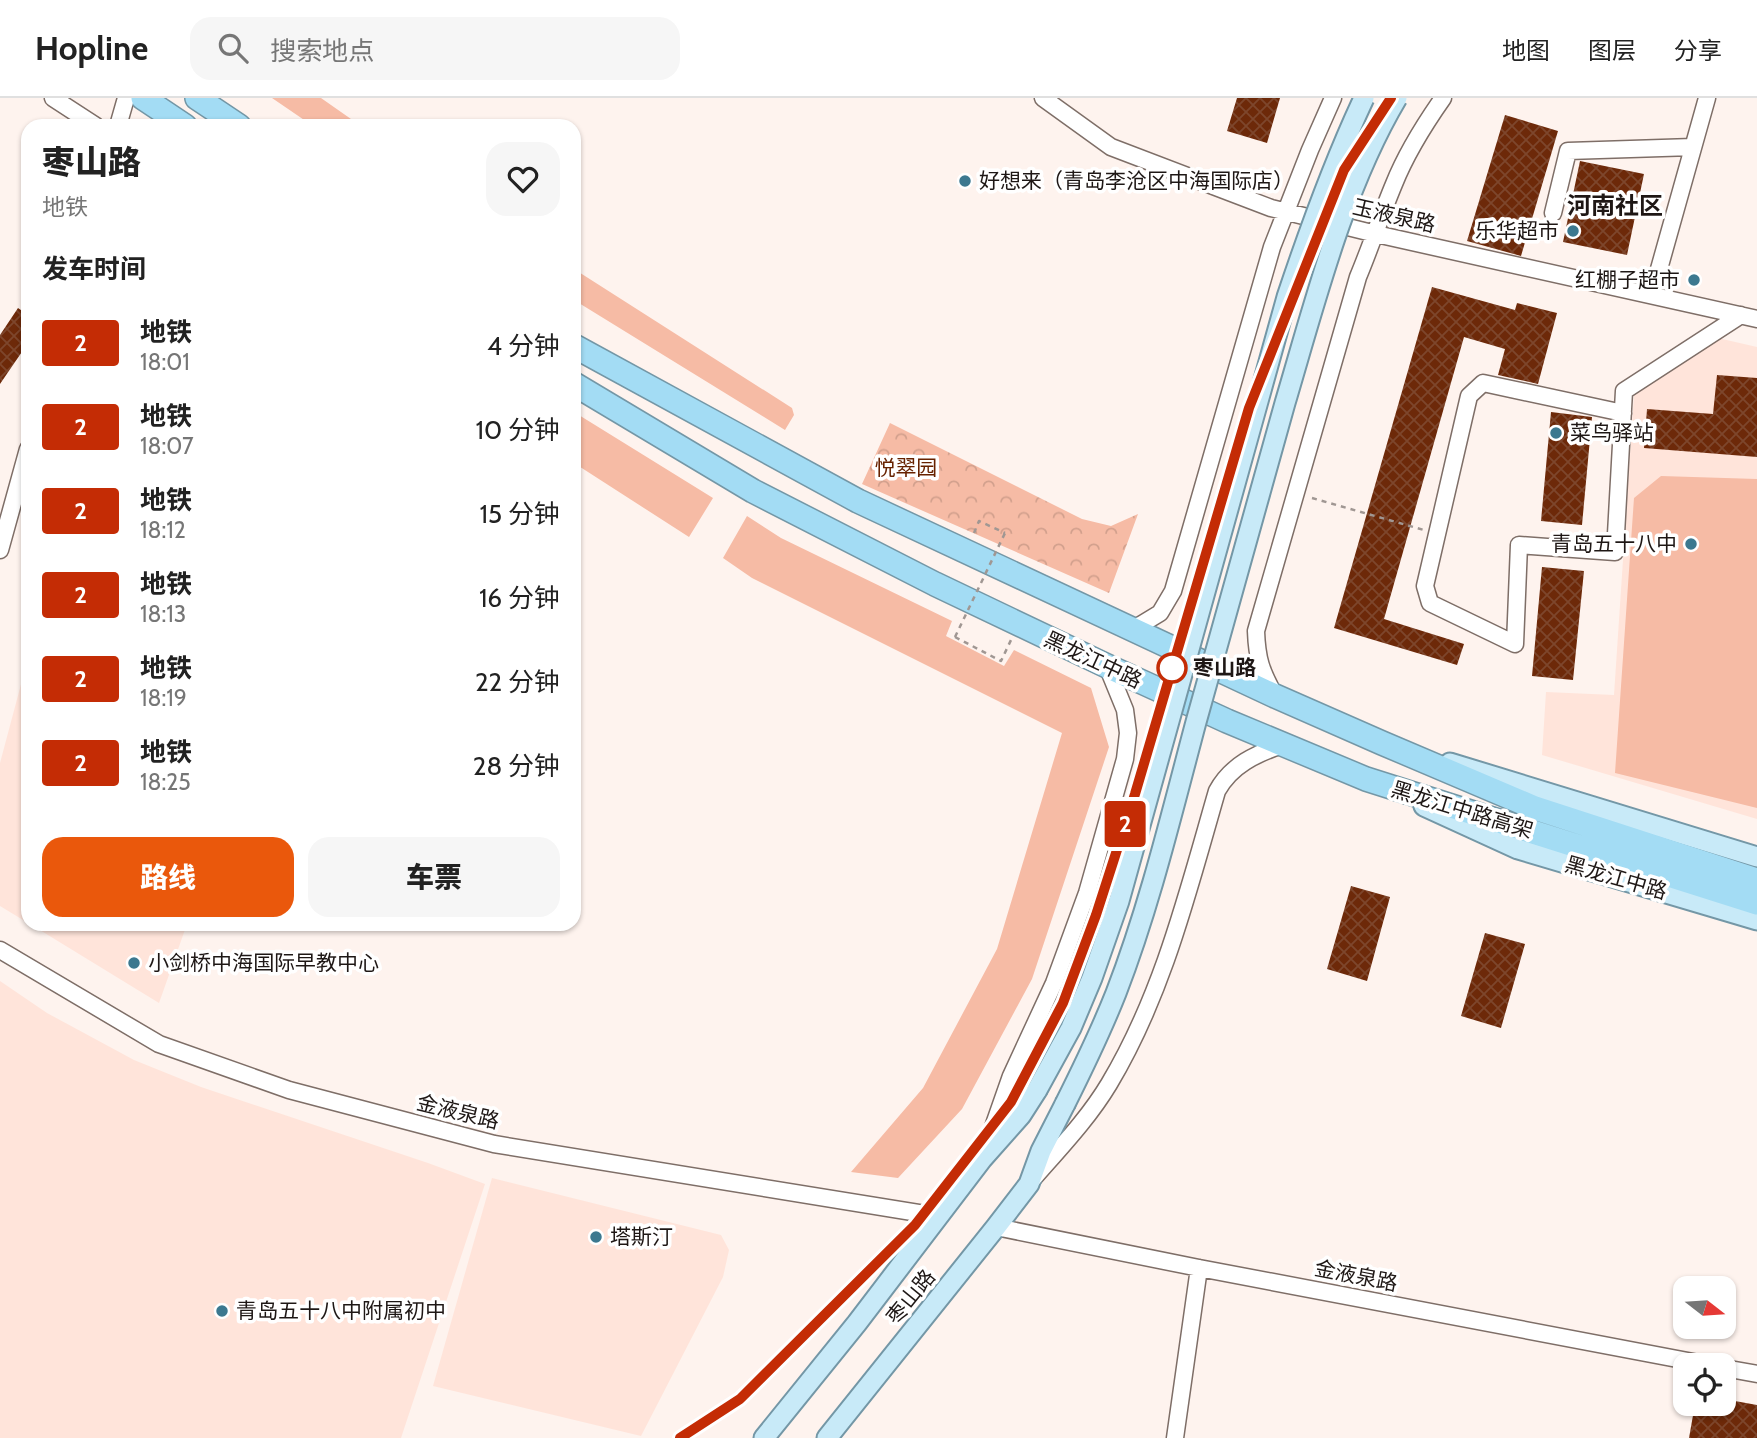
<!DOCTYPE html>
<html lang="zh">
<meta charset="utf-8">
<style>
body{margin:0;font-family:Cabin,"Noto Sans SC",sans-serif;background:#f6f6f6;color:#222;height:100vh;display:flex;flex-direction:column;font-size:26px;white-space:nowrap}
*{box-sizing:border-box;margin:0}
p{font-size:23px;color:#767676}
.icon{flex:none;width:38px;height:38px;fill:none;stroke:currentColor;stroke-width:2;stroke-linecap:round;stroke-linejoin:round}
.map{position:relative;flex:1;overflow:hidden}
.side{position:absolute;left:21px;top:21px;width:560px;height:812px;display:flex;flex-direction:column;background:#fff;border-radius:21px;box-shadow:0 2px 5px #0004}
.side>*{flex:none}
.badge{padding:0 14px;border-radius:5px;font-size:24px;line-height:46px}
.needle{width:46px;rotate:107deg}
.tools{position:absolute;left:1673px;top:1178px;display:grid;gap:14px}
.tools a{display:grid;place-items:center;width:63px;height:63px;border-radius:14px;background:#fff;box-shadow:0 2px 5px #0004;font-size:35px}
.map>.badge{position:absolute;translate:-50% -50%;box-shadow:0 0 0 4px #fff}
h2{padding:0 21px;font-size:26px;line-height:63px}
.round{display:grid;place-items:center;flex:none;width:74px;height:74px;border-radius:21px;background:#f6f6f6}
.head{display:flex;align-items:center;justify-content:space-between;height:119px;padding:0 21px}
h1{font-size:33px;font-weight:800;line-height:52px}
.cta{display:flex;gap:14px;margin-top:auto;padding:14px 21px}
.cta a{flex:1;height:80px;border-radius:21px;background:#ea580c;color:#fff;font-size:28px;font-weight:800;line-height:80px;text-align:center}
.cta a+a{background:#f6f6f6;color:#222}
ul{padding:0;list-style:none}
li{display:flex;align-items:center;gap:21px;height:84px;padding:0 21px}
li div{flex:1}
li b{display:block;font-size:26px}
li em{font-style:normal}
li .badge{min-width:77px;font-weight:700;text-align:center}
header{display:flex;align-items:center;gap:42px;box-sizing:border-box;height:98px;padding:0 35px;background:#fff;border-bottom:2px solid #e0e0e0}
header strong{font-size:33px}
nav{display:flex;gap:38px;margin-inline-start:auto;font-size:24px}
.search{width:490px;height:63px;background:#f6f6f6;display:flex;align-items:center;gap:18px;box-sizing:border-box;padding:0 24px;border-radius:21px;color:#767676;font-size:26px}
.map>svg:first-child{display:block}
.built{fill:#ffe4da}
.grass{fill:#f6bba5}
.park{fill:url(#park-crowns)}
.building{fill:url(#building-cross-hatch)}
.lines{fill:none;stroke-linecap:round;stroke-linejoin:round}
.minor-casing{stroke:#7e6e67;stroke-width:19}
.major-casing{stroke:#7497a6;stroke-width:23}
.highway-casing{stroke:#7497a6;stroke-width:26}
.path{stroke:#a09793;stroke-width:2.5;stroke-dasharray:5 5;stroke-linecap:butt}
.minor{stroke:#fff;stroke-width:16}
.major{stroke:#c8eaf8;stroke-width:19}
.highway{stroke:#a3dcf4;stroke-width:23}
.major-bridge-casing{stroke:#7497a6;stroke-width:23;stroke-linecap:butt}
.path-bridge{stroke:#a09793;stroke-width:2.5;stroke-dasharray:5 5;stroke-linecap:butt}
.major-bridge{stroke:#c8eaf8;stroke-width:19}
.line-casing{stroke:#fff;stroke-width:16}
.line{stroke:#c42c05;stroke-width:10}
.poi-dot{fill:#3c788f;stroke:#fff;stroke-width:2.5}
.stop-dot{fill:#fff;stroke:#c42c05;stroke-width:3.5}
.labels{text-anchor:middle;stroke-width:7;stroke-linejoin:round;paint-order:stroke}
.poi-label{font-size:21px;fill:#1e1715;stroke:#fff;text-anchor:start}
.street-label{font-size:21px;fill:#1e1715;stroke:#fff}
.park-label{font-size:21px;fill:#672200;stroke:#fff}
.stop-label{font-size:21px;font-weight:bold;fill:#1e1715;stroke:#fff;text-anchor:start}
.quarter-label{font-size:24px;font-weight:bold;fill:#1e1715;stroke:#fff}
</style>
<header>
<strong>Hopline</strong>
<div class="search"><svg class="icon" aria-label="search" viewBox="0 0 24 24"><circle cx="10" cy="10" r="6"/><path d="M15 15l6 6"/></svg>搜索地点</div>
<nav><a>地图</a><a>图层</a><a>分享</a></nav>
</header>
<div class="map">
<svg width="1757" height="1340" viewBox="0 0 1757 1340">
<defs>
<pattern id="park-crowns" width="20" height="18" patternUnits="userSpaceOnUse" patternTransform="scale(1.75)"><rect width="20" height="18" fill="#f6bba5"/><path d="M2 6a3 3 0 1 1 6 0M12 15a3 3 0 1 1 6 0" fill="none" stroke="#d2a08d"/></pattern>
<pattern id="building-cross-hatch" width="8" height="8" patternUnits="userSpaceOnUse" patternTransform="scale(1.75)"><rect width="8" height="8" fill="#6d2909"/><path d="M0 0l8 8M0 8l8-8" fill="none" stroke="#7d462c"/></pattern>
</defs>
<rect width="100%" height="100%" fill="#fef3ee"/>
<path class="built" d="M1718,240L1757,249V721L1542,657L1546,594L1614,597L1634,297Z
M28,560V825L0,808V665Z
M30,826H187L159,905Z
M0,883L47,915L134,962L201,989L428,1065L485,1086L401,1340H0Z
M492,1080L721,1137L729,1152L723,1179L641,1338L433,1288Z"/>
<path class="grass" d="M272,0H321L361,28H313Z
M574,171L792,310L794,317L785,332L574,202Z
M574,314L713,400L689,439L574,365Z
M1661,378L1757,381V710L1615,675L1634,400Z
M747,418L781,440L952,523L946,538L1004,568L1014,552L1091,590L1109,649L1032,881L962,1011L898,1080L851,1074L923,990L997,851L1062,635L752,480L723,460Z"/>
<path class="park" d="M890,325L1082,421L1111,428L1138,416L1109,495L862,386Z"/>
<path class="building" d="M1237,0H1280L1267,45L1227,33Z
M1505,17L1558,33L1521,158L1467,143Z
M1580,63L1644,76L1627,157L1563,144Z
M1432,189L1515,212L1517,205L1557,215L1538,286L1498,277L1505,251L1464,239L1384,521L1464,546L1457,567L1334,530Z
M18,210L28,217V245L0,286V237Z
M1717,277L1757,280V359L1644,350L1647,311L1713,316Z
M1551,314L1592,319L1582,427L1541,423Z
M1542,469L1584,473L1573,582L1532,578Z
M1351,788L1390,799L1367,883L1327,871Z
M1485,835L1525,846L1501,930L1461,918Z
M1724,1301L1757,1307V1340H1689L1695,1306H1724Z"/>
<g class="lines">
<g class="minor-casing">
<path id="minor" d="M53,0L96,28
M1043,0L1111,49L1271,110L1376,136L1757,221
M118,28L126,0
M1553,115L1568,53L1693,49
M1652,196L1707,0
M1623,315L1483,285L1469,298L1425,488L1430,505L1515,546L1519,447L1615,454L1624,293L1741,217
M0,452L28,351
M1132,532L1160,515L1173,493L1272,149L1310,52L1333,0
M1275,598C1261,573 1257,561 1256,533L1358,179C1371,148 1381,117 1394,86C1406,56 1424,27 1443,0
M0,852L159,946L289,992L494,1046L937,1118
M984,1055L1011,978L1054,885L1087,795L1125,661L1128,635L1125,612L1107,568
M1032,1082C1059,1051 1088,1021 1109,986C1163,896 1188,793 1217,693C1231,667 1256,656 1282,647
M996,1129L1199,1170L1709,1267
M1724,1270L1757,1276
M1175,1340L1199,1170"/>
</g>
<g class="major-casing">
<path id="major" d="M1450,665L1757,759
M1424,708L1518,751L1757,822
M764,1340L857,1225L982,1061L1021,1017L1037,992
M827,1340L996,1129L1029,1086L1041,1053L1065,1006"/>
</g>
<g class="highway-casing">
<path id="highway" d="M143,0L185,28
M197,0L239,28
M574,248L858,403L1275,598L1382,645L1535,710L1757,782
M574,286L753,393L935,486L1107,568L1227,623L1366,681L1757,805"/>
</g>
<path class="path" d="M1312,400L1424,432
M974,435L979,423L1005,435
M955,539L1001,563L1011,542"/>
<use href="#minor" class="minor"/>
<use href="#major" class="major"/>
<use href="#highway" class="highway"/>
<g class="major-bridge-casing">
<path id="major-bridge" d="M1037,992L1071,930L1092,880L1119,803L1287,199C1310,130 1333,66 1364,0
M1065,1006C1083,970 1101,933 1116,895C1150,807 1172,714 1196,624C1225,517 1255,411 1285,305C1315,204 1343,91 1397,0"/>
</g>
<path class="path-bridge" d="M955,539L1005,435"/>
<use href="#major-bridge" class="major-bridge"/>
</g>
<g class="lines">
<g class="line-casing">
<path id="line" d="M680,1340L740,1301L915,1127L1011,1004L1063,905L1096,817L1135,696L1249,310L1344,72L1391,0"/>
</g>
<use href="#line" class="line"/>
</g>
<g class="poi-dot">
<circle cx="965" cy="83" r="7"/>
<circle cx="1573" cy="133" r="7"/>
<circle cx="1694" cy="182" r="7"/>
<circle cx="1556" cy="335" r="7"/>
<circle cx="1691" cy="446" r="7"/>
<circle cx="134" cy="865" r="7"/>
<circle cx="596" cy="1139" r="7"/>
<circle cx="222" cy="1213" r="7"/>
</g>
<circle class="stop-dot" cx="1172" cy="570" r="14"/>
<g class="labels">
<g class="poi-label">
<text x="979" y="90">好想来（青岛李沧区中海国际店）</text>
<text x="1559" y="140" text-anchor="end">乐华超市</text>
<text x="1680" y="189" text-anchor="end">红棚子超市</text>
<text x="1570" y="342">菜鸟驿站</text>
<text x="1677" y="453" text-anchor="end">青岛五十八中</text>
<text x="148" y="872">小剑桥中海国际早教中心</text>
<text x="610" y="1146">塔斯汀</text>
<text x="236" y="1220">青岛五十八中附属初中</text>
</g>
<g class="street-label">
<text transform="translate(1394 118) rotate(13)" y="7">玉液泉路</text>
<text transform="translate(1093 562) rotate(25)" y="7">黑龙江中路</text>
<text transform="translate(1462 712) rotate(17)" y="7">黑龙江中路高架</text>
<text transform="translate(1616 780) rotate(16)" y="7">黑龙江中路</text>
<text transform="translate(458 1014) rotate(14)" y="7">金液泉路</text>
<text transform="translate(1356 1178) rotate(11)" y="7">金液泉路</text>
<text transform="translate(911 1199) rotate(-51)" y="7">枣山路</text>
</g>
<g class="park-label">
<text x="906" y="377">悦翠园</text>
</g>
<g class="stop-label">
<text x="1193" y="577">枣山路</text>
</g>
<g class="quarter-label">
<text x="1615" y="116">河南社区</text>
</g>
</g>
</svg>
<div class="tools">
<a><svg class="needle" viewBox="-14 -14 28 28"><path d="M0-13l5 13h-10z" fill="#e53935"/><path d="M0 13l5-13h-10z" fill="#767676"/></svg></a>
<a><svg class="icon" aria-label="locate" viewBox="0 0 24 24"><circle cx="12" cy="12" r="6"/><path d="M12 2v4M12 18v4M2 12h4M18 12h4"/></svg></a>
</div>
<b class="badge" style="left:1125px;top:726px;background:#c42c05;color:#fff">2</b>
<section class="side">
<div class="head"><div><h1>枣山路</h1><p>地铁</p></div><a class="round"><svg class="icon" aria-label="heart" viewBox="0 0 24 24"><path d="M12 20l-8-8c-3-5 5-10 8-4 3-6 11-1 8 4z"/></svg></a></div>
<h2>发车时间</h2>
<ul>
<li><span class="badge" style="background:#c42c05;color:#fff">2</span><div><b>地铁</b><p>18:01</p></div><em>4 分钟</em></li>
<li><span class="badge" style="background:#c42c05;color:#fff">2</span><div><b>地铁</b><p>18:07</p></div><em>10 分钟</em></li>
<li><span class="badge" style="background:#c42c05;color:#fff">2</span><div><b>地铁</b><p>18:12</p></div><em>15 分钟</em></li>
<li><span class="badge" style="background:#c42c05;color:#fff">2</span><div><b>地铁</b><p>18:13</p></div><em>16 分钟</em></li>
<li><span class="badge" style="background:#c42c05;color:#fff">2</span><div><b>地铁</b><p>18:19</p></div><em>22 分钟</em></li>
<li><span class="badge" style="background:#c42c05;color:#fff">2</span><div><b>地铁</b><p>18:25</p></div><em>28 分钟</em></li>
</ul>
<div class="cta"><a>路线</a><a>车票</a></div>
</section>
</div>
